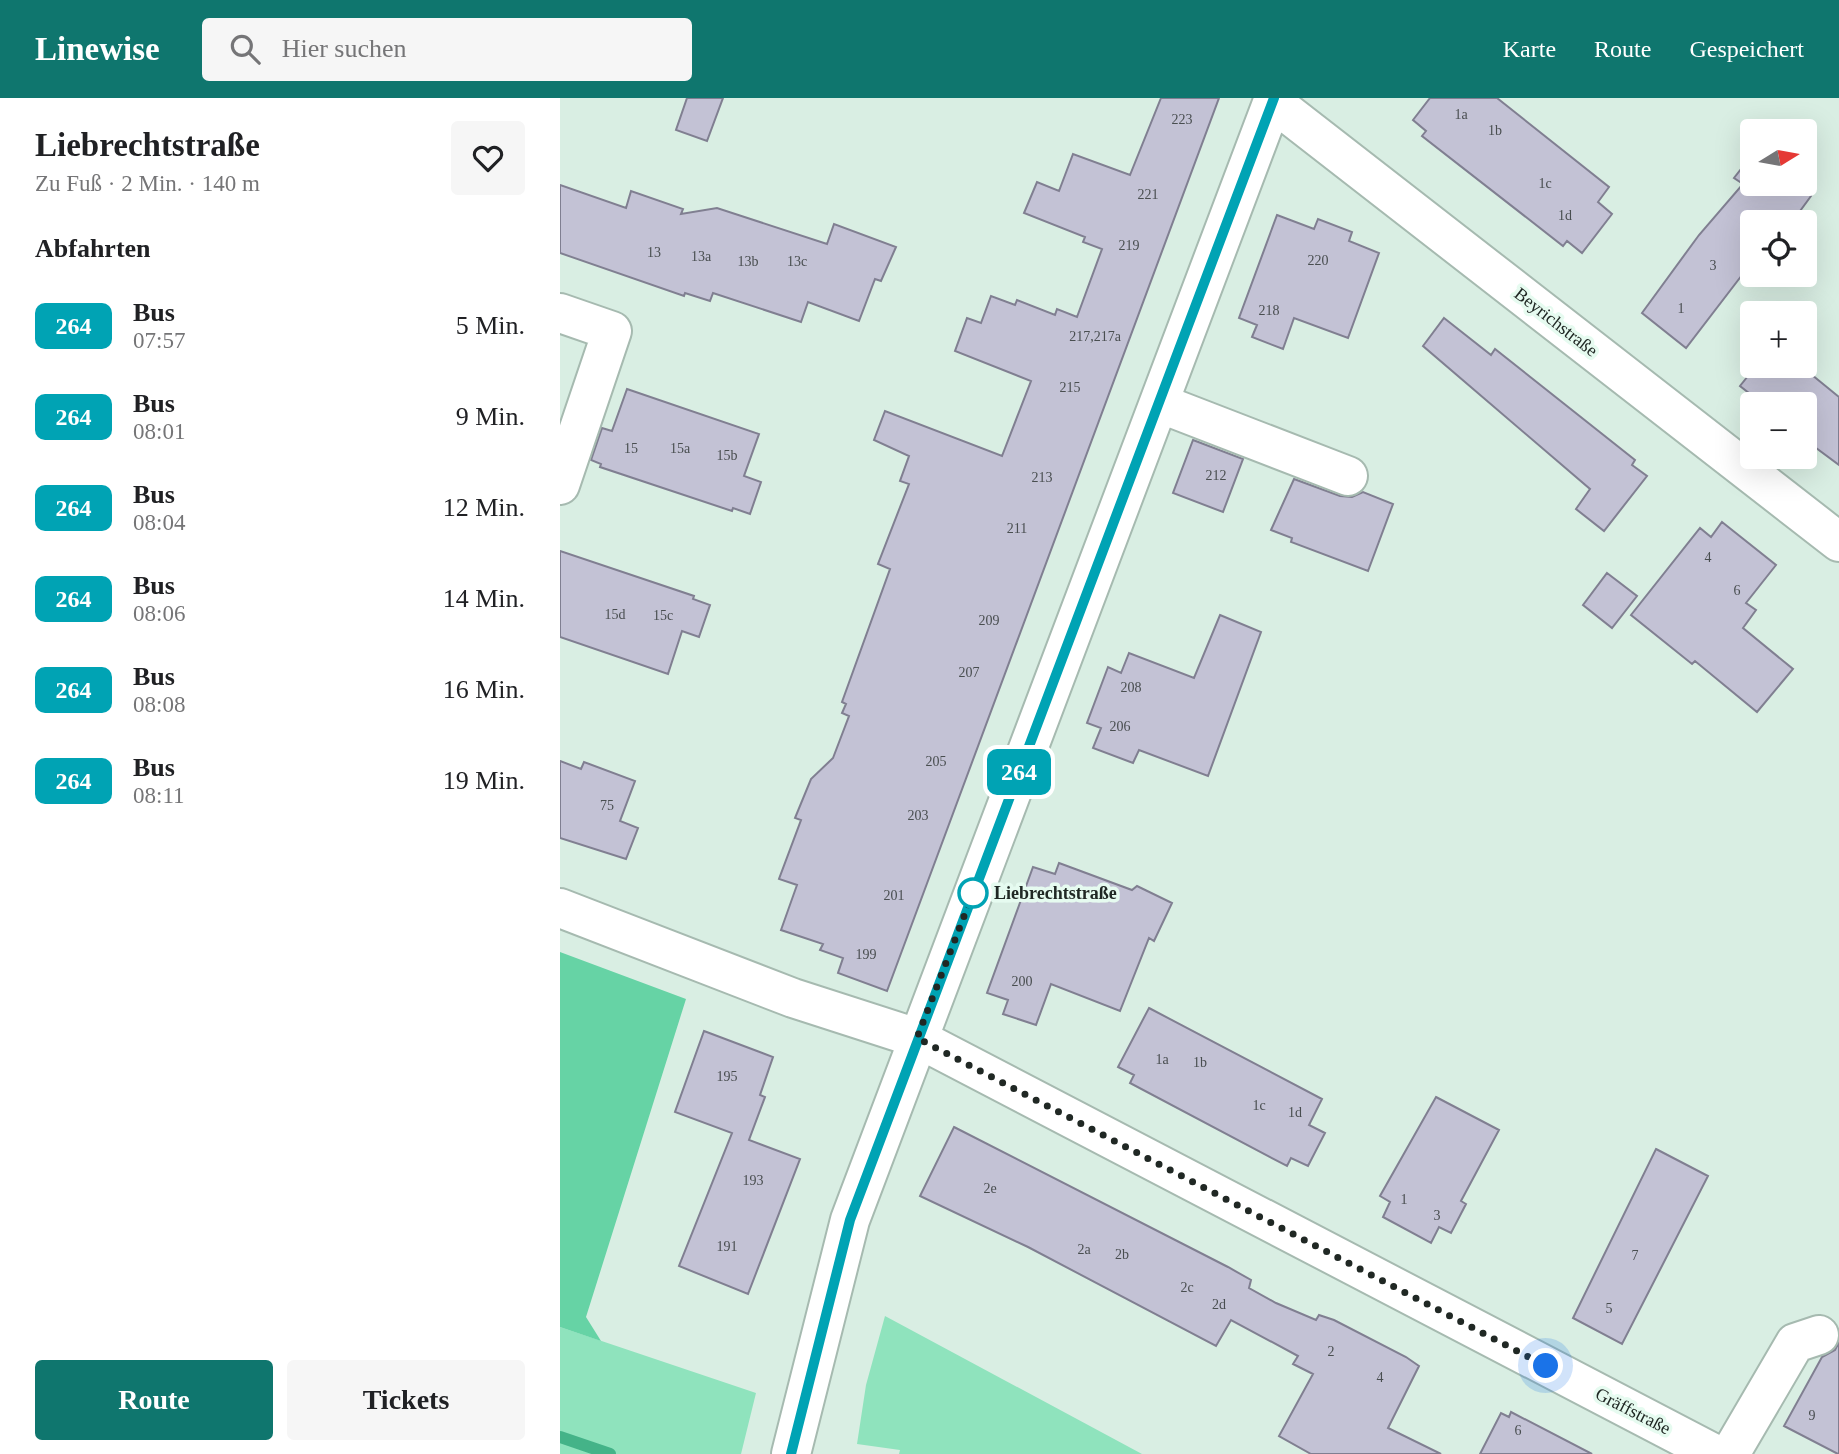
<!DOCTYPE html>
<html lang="de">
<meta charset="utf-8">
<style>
body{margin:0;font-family:"Times New Roman",serif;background:#f6f6f6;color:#202124;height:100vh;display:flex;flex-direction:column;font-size:26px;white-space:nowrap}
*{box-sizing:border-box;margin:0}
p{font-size:23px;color:#757577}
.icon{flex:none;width:38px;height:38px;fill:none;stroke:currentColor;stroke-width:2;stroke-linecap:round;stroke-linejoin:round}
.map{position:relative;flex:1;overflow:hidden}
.sheet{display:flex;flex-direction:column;background:#fff;width:560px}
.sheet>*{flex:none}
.badge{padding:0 14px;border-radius:10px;font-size:24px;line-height:46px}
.needle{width:46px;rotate:79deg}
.fabs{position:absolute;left:1180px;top:21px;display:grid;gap:14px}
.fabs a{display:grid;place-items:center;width:77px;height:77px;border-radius:7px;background:#fff;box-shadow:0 7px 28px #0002;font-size:35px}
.you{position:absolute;width:35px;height:35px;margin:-18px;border:5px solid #fff;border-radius:50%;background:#1a73e8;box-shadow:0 0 0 10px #1a73e833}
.map>.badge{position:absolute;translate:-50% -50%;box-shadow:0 0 0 4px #fff}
h2{padding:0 35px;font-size:26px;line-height:63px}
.round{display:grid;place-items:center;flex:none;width:74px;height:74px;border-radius:7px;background:#f6f6f6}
.overview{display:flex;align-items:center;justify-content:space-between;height:119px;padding:0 35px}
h1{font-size:33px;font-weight:700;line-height:52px}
.action{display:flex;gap:14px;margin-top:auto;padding:14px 35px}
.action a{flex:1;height:80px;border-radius:7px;background:#0f766e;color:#fff;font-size:28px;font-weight:700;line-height:80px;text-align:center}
.action a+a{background:#f6f6f6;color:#202124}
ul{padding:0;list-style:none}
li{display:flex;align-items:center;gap:21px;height:91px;padding:0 35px}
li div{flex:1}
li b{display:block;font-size:26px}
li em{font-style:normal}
li .badge{min-width:77px;font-weight:700;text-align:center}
header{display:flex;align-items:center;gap:42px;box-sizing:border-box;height:98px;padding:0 35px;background:#0f766e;color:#fff}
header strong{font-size:33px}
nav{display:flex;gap:38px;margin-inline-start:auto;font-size:24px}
.search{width:490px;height:63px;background:#f6f6f6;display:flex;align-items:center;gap:18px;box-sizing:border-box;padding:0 24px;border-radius:7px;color:#757577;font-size:26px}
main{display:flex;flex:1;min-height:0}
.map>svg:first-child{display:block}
.green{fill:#8fe3bd}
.forest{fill:#66d3a5}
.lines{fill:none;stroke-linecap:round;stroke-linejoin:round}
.stream{stroke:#44b388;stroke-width:12}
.building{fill:#c3c2d5;stroke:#807f91;stroke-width:2}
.minor-casing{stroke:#a6bab0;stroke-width:42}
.minor{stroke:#fff;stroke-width:38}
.line-casing{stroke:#fff;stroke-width:16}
.line{stroke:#00a3b4;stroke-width:10}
.walk{stroke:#202824;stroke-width:7;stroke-dasharray:0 12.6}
.stop-dot{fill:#fff;stroke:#00a3b4;stroke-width:3.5}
.labels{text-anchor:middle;stroke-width:7;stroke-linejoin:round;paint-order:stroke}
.number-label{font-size:14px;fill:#494e50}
.street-label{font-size:18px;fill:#202824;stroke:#e6fbf0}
.stop-label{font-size:18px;font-weight:bold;fill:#202824;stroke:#e6fbf0;text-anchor:start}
</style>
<header>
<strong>Linewise</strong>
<div class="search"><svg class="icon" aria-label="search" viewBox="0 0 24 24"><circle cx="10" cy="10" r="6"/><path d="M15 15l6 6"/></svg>Hier suchen</div>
<nav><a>Karte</a><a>Route</a><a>Gespeichert</a></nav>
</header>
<main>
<section class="sheet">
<div class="overview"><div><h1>Liebrechtstraße</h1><p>Zu Fuß · 2 Min. · 140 m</p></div><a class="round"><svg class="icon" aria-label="heart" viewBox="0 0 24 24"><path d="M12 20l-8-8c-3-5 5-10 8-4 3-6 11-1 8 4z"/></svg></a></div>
<h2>Abfahrten</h2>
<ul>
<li><span class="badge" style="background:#00a3b4;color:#fff">264</span><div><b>Bus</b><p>07:57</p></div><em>5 Min.</em></li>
<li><span class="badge" style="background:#00a3b4;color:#fff">264</span><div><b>Bus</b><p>08:01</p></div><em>9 Min.</em></li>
<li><span class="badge" style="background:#00a3b4;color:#fff">264</span><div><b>Bus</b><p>08:04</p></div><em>12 Min.</em></li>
<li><span class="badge" style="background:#00a3b4;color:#fff">264</span><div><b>Bus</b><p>08:06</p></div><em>14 Min.</em></li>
<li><span class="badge" style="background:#00a3b4;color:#fff">264</span><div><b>Bus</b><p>08:08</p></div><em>16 Min.</em></li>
<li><span class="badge" style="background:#00a3b4;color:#fff">264</span><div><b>Bus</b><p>08:11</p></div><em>19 Min.</em></li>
</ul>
<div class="action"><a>Route</a><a>Tickets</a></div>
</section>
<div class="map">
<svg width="1279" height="1356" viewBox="0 0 1279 1356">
<rect width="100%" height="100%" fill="#d9eee3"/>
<path class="green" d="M325,1218L582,1356H339L340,1352L297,1346L306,1287Z
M0,1229L196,1295L181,1356H0Z"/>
<path class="forest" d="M0,854L126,901L26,1219L41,1243L0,1229Z"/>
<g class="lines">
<path class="stream" d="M0,1339L50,1356"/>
</g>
<path class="building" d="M127,0H163L147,43L116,32Z
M601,0H659L327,893L278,875L283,860L260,852L263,846L221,832L237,787L219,781L241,722L235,720L251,681L273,660L289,618L282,615L286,606L282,604L330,471L318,466L349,386L340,383L349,358L314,342L325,313L442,358L471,283L395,253L407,220L421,225L431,198L455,207L457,202L495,217L497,211L517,219L542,151L523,144L525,139L464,115L477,84L499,93L513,56L570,77Z
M870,0H937L1049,89L1038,104L1052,116L1022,155L1007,143L1003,148L862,38L866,33L853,22Z
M1192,57V86H1234L1251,98L1232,124H1192V164L1126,250L1082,215L1139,137L1183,86L1174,80Z
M0,87L66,110L71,93L123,111L121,116L157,110L267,146L274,126L336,149L321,183L315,181L299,223L248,204L241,224L153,195L150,203L125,195L124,198L0,155Z
M717,117L754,131L758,121L792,134L789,143L819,155L788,240L734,220L723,251L692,239L697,227L679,220Z
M884,220L931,257L935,251L1075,362L1072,367L1087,378L1044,433L1016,411L1030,391L863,248Z
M1196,268H1241L1279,299V367L1244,341V306H1203L1180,288Z
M67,291L199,336L184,378L201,384L190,416L173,410L172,413L40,369L41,366L31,362L42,330L52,333Z
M633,342L683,361L663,414L613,395Z
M734,381L780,398L792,399L803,394L833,406L808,473L731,444L732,440L711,432Z
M1162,424L1216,467L1186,505L1196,512L1183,530L1233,571L1197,614L1135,563L1132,566L1071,517L1140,430L1151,439Z
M0,453L134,498L133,501L150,507L139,539L122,533L108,576L0,539Z
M1047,475L1077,498L1052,530L1023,507Z
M660,517L701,534L648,678L579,652L573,665L533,650L541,630L527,625L548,569L561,575L569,555L634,580Z
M0,663L21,671L24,664L75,683L60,723L78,730L66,761L0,740Z
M499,765L572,792L577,788L612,805L594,843L589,840L560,913L491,886L476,927L443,916L448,902L427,895L473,769L495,776Z
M589,910L762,1001L749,1027L765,1035L748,1068L731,1060L727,1068L570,985L574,977L558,969Z
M144,933L213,959L200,997L205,999L189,1042L240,1061L188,1196L119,1168L172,1035L115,1014Z
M876,999L939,1032L901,1103L906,1106L891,1135L879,1129L871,1145L823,1119L830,1104L820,1098Z
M394,1029L668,1169L691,1182L689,1190L716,1205L756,1222L759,1217L774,1222L846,1259L859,1268L828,1330L881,1356H751L719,1338L753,1276L733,1266L738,1258L671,1222L656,1248L468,1149L360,1098Z
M1096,1051L1148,1078L1062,1246L1013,1220Z
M1279,1244V1356H1278L1224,1328L1262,1259L1275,1252Z
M951,1314L1032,1356H920L941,1315L949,1319Z"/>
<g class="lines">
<g class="minor-casing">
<path id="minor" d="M713,4L1279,444
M0,215L52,233L0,387
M599,305L788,378
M0,810L233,900L357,940L1155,1356
M231,1356L290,1122L714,0
M1170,1356L1235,1245L1259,1237"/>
</g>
<use href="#minor" class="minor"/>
</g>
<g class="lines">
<g class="line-casing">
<path id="line" d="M231,1356L290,1122L714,0"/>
</g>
<use href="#line" class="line"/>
<path class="walk" d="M413,795L357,940L986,1268"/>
</g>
<circle class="stop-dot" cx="413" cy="795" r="14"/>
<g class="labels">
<g class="number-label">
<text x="901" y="21">1a</text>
<text x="622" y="26">223</text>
<text x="935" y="37">1b</text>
<text x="985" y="90">1c</text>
<text x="588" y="101">221</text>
<text x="1005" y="122">1d</text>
<text x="569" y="152">219</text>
<text x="94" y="159">13</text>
<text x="141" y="163">13a</text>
<text x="758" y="167">220</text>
<text x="188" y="168">13b</text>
<text x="237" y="168">13c</text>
<text x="1153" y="172">3</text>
<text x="1121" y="215">1</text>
<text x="709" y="217">218</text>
<text x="535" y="243">217,217a</text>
<text x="510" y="294">215</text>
<text x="71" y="355">15</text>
<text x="120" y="355">15a</text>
<text x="167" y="362">15b</text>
<text x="656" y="382">212</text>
<text x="482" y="384">213</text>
<text x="457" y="435">211</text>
<text x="1148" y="464">4</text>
<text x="1177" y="497">6</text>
<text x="55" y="521">15d</text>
<text x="103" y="522">15c</text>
<text x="429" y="527">209</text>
<text x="409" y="579">207</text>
<text x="571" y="594">208</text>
<text x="560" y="633">206</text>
<text x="376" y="668">205</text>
<text x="47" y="712">75</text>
<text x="358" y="722">203</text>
<text x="334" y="802">201</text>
<text x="306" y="861">199</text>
<text x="462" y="888">200</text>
<text x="602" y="966">1a</text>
<text x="640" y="969">1b</text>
<text x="167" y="983">195</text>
<text x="699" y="1012">1c</text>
<text x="735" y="1019">1d</text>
<text x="193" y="1087">193</text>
<text x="430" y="1095">2e</text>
<text x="844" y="1106">1</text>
<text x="877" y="1122">3</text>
<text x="167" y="1153">191</text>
<text x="524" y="1156">2a</text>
<text x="562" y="1161">2b</text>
<text x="1075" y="1162">7</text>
<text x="627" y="1194">2c</text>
<text x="659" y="1211">2d</text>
<text x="1049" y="1215">5</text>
<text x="771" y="1258">2</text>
<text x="820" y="1284">4</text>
<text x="1252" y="1322">9</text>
<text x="958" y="1337">6</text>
</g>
<g class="street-label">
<text transform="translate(996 224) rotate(38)" y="6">Beyrichstraße</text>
<text transform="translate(1073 1313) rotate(27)" y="6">Gräffstraße</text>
</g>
<g class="stop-label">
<text x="434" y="801">Liebrechtstraße</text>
</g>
</g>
</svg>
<div class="fabs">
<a><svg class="needle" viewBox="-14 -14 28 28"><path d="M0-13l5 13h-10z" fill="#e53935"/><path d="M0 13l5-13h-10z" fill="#757577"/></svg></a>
<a><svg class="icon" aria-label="locate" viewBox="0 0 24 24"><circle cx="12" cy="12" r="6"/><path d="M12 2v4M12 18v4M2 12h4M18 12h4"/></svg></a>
<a>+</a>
<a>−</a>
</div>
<div class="you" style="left:986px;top:1268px"></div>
<b class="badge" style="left:459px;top:674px;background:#00a3b4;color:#fff">264</b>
</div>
</main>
